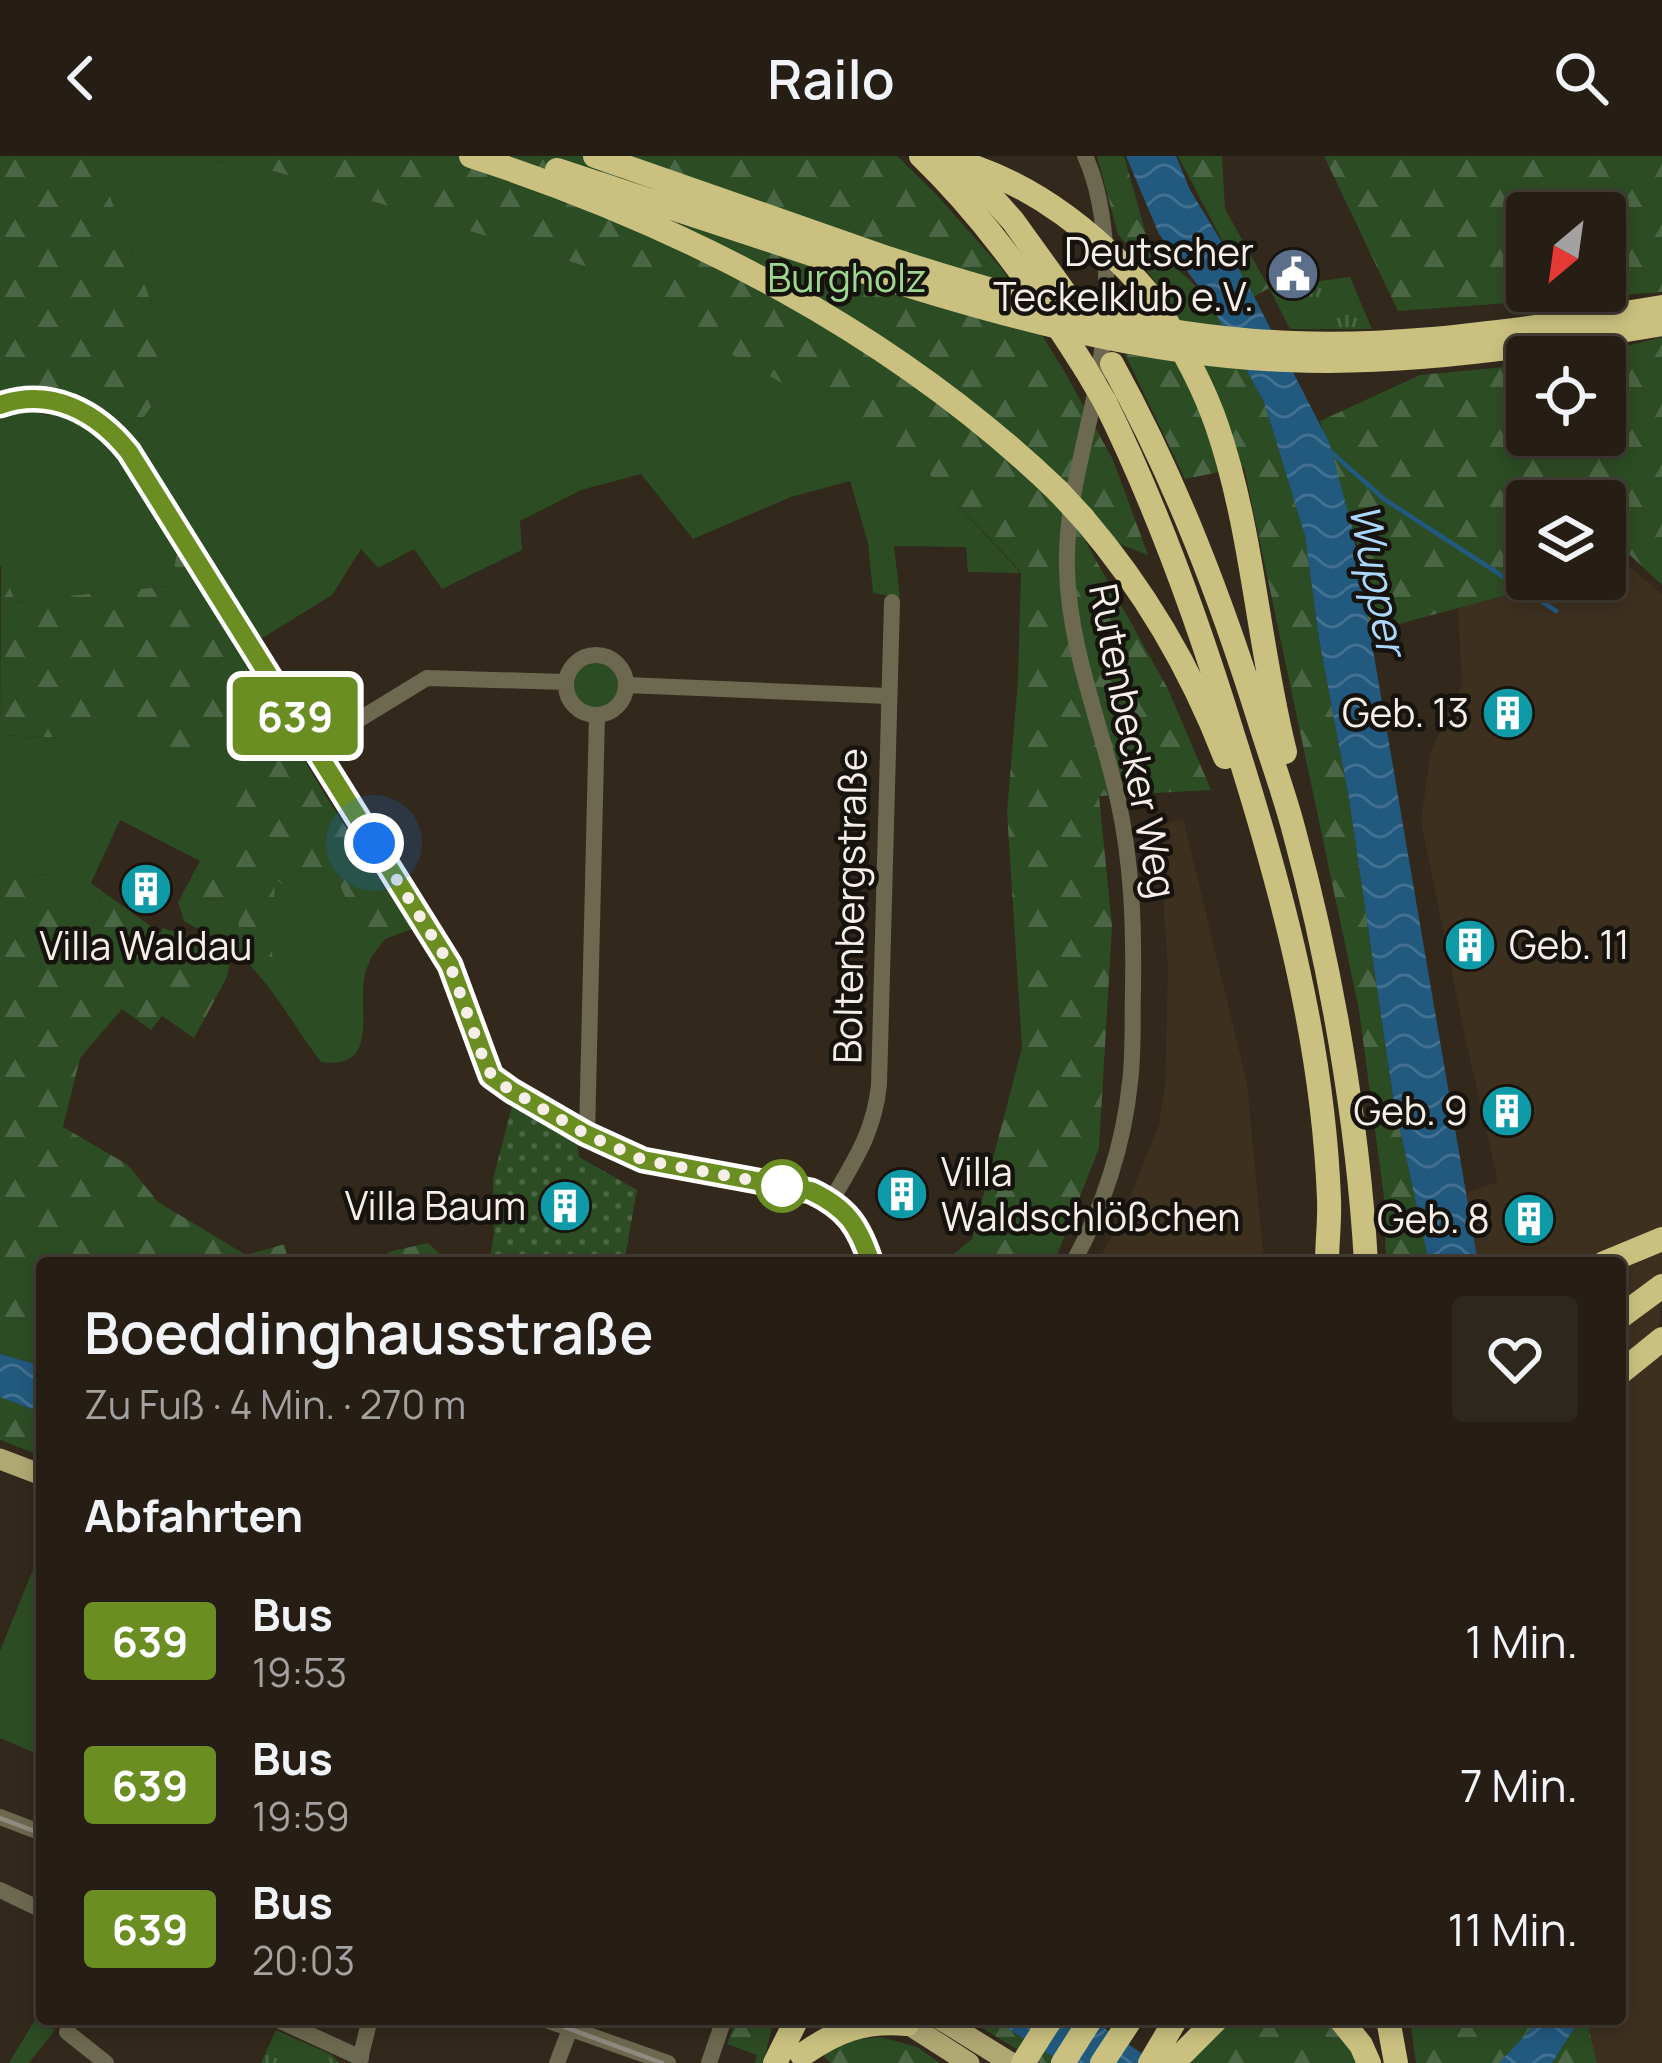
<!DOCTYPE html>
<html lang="de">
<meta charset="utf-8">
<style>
body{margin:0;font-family:Manrope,sans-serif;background:#2e271e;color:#f1f3f6;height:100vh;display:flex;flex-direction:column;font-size:45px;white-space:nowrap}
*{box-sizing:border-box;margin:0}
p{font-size:39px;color:#a4a2a0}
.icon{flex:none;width:66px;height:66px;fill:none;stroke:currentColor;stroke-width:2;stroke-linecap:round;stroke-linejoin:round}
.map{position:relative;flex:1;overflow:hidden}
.side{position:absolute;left:36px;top:1101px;width:1590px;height:768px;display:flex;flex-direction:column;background:#261e15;border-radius:12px;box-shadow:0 6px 18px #0003,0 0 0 3px #423c34}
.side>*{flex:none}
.badge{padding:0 24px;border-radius:9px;font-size:42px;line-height:78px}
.needle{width:78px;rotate:209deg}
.tools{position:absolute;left:1506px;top:36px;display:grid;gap:24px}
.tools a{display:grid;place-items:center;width:120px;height:120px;border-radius:12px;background:#261e15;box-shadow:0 6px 18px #0003,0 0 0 3px #423c34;font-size:60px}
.you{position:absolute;width:60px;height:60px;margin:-30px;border:9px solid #fff;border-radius:50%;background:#1a73e8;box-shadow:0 0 0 18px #1a73e833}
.map>.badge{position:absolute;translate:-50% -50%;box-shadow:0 0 0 6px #fff}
h2{padding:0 48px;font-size:45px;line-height:108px}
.round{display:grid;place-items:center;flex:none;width:126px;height:126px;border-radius:12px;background:#2e271e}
.headline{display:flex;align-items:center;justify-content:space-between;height:204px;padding:0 48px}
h1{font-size:57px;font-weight:600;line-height:90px}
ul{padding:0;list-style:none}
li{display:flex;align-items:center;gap:36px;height:144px;padding:0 48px}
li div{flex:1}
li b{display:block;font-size:45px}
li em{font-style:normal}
li .badge{min-width:132px;font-weight:700;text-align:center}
header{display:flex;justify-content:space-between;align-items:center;height:156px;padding:0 48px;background:#261e15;font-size:54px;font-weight:600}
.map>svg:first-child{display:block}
.built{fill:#3e301f}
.grass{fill:#2c4c24}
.forest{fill:url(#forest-firs);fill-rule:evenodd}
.park{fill:url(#park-tufts)}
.garden{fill:url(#garden-dots)}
.water{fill:url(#water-waves)}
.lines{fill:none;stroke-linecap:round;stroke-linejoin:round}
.stream{stroke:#22597f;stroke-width:4.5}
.minor{stroke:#6d6950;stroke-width:16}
.major{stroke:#afa873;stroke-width:21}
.highway{stroke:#cac180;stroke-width:24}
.rail{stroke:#928a80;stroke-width:4.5}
.highway-bridge{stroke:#cac180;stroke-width:24}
.line-casing{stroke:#fff;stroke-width:27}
.line{stroke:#6b8e23;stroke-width:18}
.walk{stroke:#f6efe8;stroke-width:12;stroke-dasharray:0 21.6}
.stop-dot{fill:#fff;stroke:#6b8e23;stroke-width:6}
.labels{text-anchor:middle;stroke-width:9;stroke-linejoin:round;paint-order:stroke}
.poi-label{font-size:39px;fill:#f6efe8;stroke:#16120d;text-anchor:end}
.park-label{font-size:39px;fill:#9dd78f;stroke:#16120d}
.street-label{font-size:39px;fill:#f6efe8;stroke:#16120d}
.water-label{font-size:42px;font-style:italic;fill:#aad7fb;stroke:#16120d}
</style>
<header><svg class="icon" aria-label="back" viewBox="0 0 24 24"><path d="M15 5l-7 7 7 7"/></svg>Railo<svg class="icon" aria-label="search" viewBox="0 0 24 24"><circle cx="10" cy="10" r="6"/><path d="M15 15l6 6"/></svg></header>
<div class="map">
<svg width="1662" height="1907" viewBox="0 0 1662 1907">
<defs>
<pattern id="forest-firs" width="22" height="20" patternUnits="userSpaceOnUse" patternTransform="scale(3)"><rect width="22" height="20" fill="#2c4c24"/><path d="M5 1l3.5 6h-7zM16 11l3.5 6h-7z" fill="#4b6644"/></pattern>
<pattern id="park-tufts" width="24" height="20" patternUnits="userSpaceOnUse" patternTransform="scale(3)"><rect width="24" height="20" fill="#2c4c24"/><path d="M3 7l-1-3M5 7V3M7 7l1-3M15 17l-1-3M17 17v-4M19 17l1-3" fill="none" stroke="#4b6644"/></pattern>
<pattern id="garden-dots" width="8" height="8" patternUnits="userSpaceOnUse" patternTransform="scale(3)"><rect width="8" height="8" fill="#2c4c24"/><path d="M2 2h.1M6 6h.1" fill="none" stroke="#4b6644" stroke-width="1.8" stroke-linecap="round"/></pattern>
<pattern id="water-waves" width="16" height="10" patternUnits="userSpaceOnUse" patternTransform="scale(3)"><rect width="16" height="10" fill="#22597f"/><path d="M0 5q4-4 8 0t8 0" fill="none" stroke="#437191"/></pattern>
</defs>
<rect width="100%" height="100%" fill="#32281c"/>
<path class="built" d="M1605,390L1662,438V1132L1658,1184L1662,1195V1907H1597L1587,1866H1578L1580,1863H1620V1107H1478L1465,1037L1498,1026L1461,863L1421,665L1430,598L1462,528L1458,452L1537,430L1548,423H1605Z
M1183,662L1247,927L1264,1107H1097L1123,1058L1159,968L1165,932L1168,813L1158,670Z"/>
<path class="grass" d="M94,0H177L251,8L648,129L638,145L914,302L1021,417L968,416L966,391L894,390L900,442L873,437L868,387L850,325L791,341L693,383L641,318L581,334L520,365L522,394L442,433L414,393L378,412L361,393L332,439L256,486L244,502L179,392L171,430L15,445L0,409V264C36,240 65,270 95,290L140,266L178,214Z
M573 529a24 24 0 1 1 48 0a24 24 0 1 1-48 0Z
M127,542L225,560L247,625L238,684L201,706L196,744L240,743L271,806L275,721H336L372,800C371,801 365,817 365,818C357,855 381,914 321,906C292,869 271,824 233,794C218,782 200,775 184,765L178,746L200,705L120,664L91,727L101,744L93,774L63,752L48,718L10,723L0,718V579L66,582Z
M163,772L204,785L230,806L227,821L220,834L199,829L169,797L160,777Z
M42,1391V1600L0,1582V1495Z"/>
<path class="forest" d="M0,0H94L178,214L140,266L95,290L42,255L0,259Z
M177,0H897L936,38L1002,113L1067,220L1113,304L1148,399L1078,372L1168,533L1211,634L1099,640L1112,770L1099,992L1054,1107H943L972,1083L1022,892L1007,656L1018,524L1021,416L914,302L637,145L647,129L251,8Z
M1097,0H1124L1148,85L1206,140L1264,246L1305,380L1319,483L1349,643L1393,941L1429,1107H1386L1384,1041L1359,854L1244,311L1185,323L1125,198L1202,209L1165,138L1118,78Z
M1178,0H1222L1225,53L1269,132L1252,142Z
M1324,0H1662V136L1398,155ZM1527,57H1605V135H1527Z
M1662,181V429L1614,384L1605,389V345H1527V423H1549L1536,431L1369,476L1358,392L1320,265L1420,219L1527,209V279H1605V201H1585Z
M178,391L327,642L412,773L385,783L372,800L336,721L309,753L275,722L272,806L237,797L240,743L195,744L201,706L237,684L228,652L246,625L225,561L181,599L139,573L127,543L66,582L0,579L1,409L15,445L171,430Z
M0,718L10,723L49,718L63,752L93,773L101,744L91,727L160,777L169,797L199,828L220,834L194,882L162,860L151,874L122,853L80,902L63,971L128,1009L158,1046L246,1099L285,1088L288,1107H42V1210L0,1198Z
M428,1087L450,1107H386L388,1096Z
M0,1241L42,1257V1300L0,1284Z
M37,1861L55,1874L29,1907H9Z
M737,1863H774L763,1907H755L757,1899L727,1888Z
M967,1863H992L1063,1907H1040Z
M1233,1863H1324L1339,1875L1359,1907H1191L1208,1881Z
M1410,1863H1540L1499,1907H1416Z
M1578,1866H1587L1597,1907H1552Z
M881,1881L917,1891L940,1907H831L822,1899L840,1885Z"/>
<path class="park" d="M1350,121L1372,173H1290L1269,132Z
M276,1874L332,1899L339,1907H261Z"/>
<path class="garden" d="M512,950L577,985L579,1001L637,1034L624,1107H489L494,1077L493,1023Z"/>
<path class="water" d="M1126,0H1176L1190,34L1248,129L1329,286L1352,371L1478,1107H1429L1393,941L1349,643L1319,483L1305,380L1264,246L1206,140L1159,78Z
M0,1198L42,1210V1257L0,1241Z
M992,1863H1091L1156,1907H1063Z
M1540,1863H1580L1552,1907H1499Z"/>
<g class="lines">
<path class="stream" d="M1331,296L1384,343L1556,455"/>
<path class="minor" d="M0,249C51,231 97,256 129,296L450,809L491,919L512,935L587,978L647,1006L811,1035C847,1052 859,1070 871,1107
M566 529a30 30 0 1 1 60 0a30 30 0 1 1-60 0Z
M627,529L888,540
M314,591L427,522L566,526
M587,978L597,559
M831,1045C855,1004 874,976 879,929L892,446
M1073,1107C1103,1052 1124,988 1130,926C1134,896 1132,864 1133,834C1134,770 1132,707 1118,644C1101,567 1069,493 1067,413C1065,345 1088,282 1099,216C1109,152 1112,59 1085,0
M0,1661L42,1677
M0,1734L42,1754
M276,1863L361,1902
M543,1863L668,1907
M67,1876L106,1907
M359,1907L370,1863
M557,1907L570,1873
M709,1907L724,1863"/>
<path class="major" d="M0,1303L42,1319
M900,1863L969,1907
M940,1863L1011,1907"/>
<path class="highway" d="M471,0C686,70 895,178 1058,335
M595,0L890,103
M921,0C986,63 1037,136 1085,212
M958,3L1013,65L1088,169
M557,14L884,122
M1155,145C1178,186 1202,226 1217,270C1253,375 1258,489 1285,596
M1558,168L1662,151
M1560,185L1662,168
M1112,208C1176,324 1222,445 1261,570C1272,605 1285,640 1294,675C1331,811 1358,966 1366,1107
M1105,246C1158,353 1198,465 1233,579C1281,730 1323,884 1329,1043C1330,1064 1327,1086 1327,1107
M1083,362C1145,434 1191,513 1225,601
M1604,1107L1662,1083
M1620,1161L1662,1130
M1620,1217L1662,1183
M1340,1863L1361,1889L1369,1907
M1388,1863L1396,1907
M802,1899C836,1875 864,1864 907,1868
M775,1907L797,1863
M1023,1907L1051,1863
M1063,1907L1091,1863
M1102,1907L1131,1863
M1150,1907L1176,1863
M1173,1907L1217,1863"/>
<path class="rail" d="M0,1662L42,1678
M543,1863L662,1907"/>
<path class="highway-bridge" d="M935,0C1026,19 1097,76 1155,145
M890,103C1021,145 1154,182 1293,187C1382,191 1470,180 1558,168
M884,122C1014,163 1149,199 1286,204C1379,208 1469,198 1560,185
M1085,212L1105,246
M1058,335L1083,362"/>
</g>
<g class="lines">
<g class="line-casing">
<path id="line" d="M0,249C51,231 97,256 129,296L450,809L491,920L512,935L586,978L643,1004L811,1035C847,1052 859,1070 871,1107"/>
</g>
<use href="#line" class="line"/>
<path class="walk" d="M374,687L450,809L487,913L498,926L512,935L586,978L643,1004L782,1030"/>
</g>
<defs>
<g id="civic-disc" transform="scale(2.7)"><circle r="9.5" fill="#5c6f8a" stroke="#16120d"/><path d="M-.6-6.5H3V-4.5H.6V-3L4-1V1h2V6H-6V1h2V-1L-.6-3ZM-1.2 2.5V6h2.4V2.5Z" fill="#fff"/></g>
<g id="building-disc" transform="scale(2.7)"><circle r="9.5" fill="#0f9aa8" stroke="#16120d"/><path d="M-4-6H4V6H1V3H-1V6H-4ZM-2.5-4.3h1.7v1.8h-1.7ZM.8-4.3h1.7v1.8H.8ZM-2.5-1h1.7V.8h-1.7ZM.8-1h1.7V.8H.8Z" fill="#fff"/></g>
</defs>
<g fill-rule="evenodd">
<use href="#civic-disc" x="1293" y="118"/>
<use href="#building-disc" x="1508" y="557"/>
<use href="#building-disc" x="146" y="733"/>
<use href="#building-disc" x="1470" y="789"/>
<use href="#building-disc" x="1507" y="955"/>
<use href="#building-disc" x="902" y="1038"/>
<use href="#building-disc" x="565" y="1050"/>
<use href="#building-disc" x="1529" y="1063"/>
</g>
<circle class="stop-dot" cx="782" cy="1030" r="24"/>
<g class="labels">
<g class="poi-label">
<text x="1254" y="110">Deutscher<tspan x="1254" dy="45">Teckelklub e.V.</tspan></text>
<text x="1469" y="571">Geb. 13</text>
<text x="1509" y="803" text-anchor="start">Geb. 11</text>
<text x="146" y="804" text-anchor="middle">Villa Waldau</text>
<text x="1468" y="969">Geb. 9</text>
<text x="941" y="1030" text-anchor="start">Villa<tspan x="941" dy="45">Waldschlößchen</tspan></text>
<text x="526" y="1064">Villa Baum</text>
<text x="1490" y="1077">Geb. 8</text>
</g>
<g class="park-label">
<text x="847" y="136">Burgholz</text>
</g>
<g class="street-label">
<text transform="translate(1133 585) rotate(79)" y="14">Rutenbecker Weg</text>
<text transform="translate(850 750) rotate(-89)" y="14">Boltenbergstraße</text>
</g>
<g class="water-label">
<text transform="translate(1378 423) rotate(79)" y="15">Wupper</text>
</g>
</g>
</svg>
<div class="tools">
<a><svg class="needle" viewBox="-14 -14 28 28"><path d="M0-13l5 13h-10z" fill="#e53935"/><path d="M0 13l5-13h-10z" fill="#a4a2a0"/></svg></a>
<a><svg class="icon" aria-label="locate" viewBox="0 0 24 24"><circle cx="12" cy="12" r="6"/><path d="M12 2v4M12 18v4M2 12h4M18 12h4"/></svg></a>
<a><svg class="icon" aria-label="layers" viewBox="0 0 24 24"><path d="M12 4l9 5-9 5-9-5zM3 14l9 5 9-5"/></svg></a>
</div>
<div class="you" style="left:374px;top:687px"></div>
<b class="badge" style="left:295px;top:560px;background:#6b8e23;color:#fff">639</b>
<section class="side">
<div class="headline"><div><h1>Boeddinghausstraße</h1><p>Zu Fuß · 4 Min. · 270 m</p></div><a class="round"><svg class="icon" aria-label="heart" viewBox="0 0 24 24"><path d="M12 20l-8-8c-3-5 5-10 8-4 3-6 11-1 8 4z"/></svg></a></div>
<h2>Abfahrten</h2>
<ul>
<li><span class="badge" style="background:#6b8e23;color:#fff">639</span><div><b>Bus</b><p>19:53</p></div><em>1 Min.</em></li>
<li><span class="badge" style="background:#6b8e23;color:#fff">639</span><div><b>Bus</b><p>19:59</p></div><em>7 Min.</em></li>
<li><span class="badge" style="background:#6b8e23;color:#fff">639</span><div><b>Bus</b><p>20:03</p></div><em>11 Min.</em></li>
</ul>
</section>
</div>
